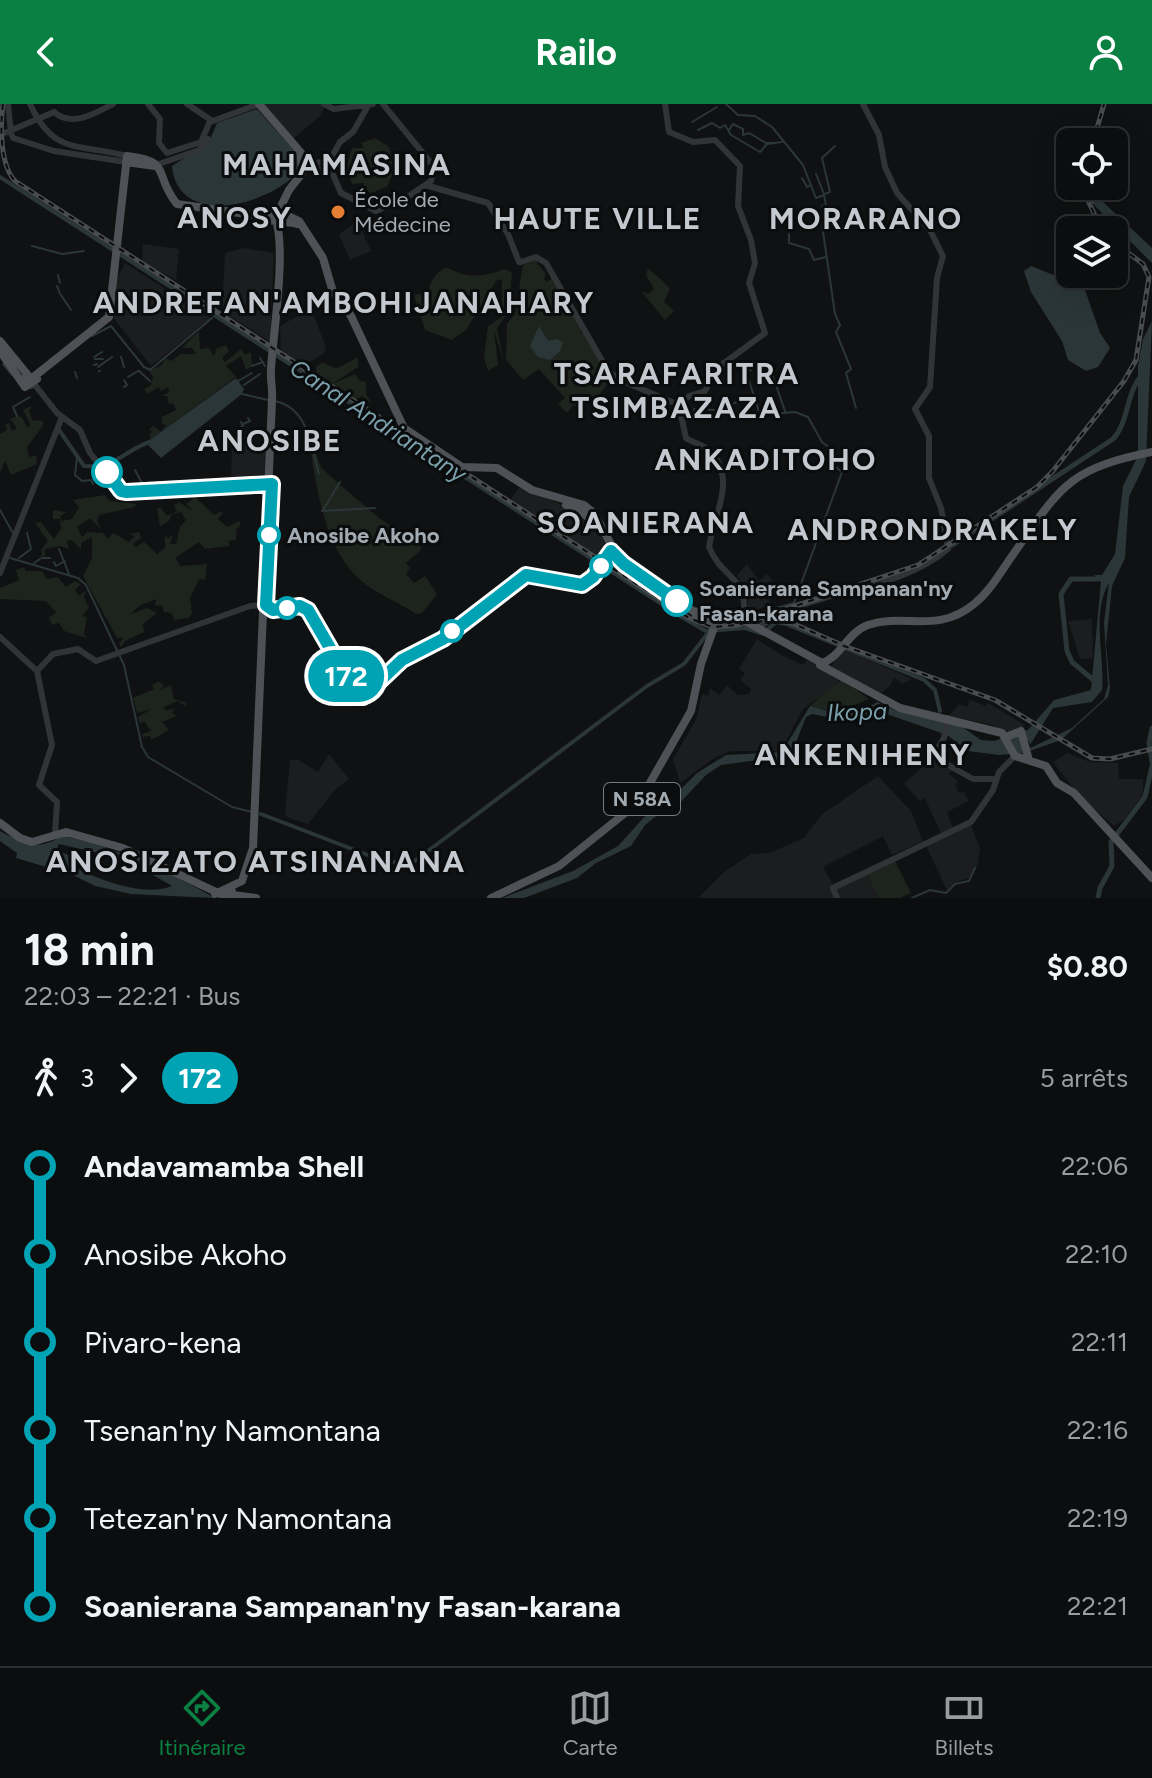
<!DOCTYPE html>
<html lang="fr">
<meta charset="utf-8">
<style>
body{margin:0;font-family:Figtree,sans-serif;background:#151617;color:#f1f3f6;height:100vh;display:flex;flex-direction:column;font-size:30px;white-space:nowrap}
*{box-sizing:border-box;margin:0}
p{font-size:26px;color:#9a9c9e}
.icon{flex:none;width:44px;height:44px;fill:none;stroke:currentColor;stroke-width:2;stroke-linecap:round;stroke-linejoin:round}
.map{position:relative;height:794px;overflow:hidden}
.panel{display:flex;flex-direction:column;background:#0c0d0e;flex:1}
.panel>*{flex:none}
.badge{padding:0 16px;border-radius:26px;font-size:28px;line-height:52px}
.buttons{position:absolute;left:1056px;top:24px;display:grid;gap:16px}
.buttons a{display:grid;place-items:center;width:72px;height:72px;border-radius:12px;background:#0c0d0e;box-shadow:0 8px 32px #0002,0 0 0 2px #2c2d2e;font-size:40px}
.map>.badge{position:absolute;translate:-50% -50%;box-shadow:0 0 0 4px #fff}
.legs{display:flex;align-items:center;gap:12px;height:88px;padding:0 24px;font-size:26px}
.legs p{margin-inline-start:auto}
.summary{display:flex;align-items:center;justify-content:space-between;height:136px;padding:0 24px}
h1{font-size:44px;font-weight:700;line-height:60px}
ul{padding:0 24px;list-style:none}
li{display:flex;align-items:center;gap:28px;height:88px;font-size:30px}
li i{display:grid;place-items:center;width:12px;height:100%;margin:0 10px;background:currentColor}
li i::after{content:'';width:20px;height:20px;margin:-10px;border:6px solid;border-radius:50%;background:#0c0d0e}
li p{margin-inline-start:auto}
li:first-child i{background:linear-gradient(#0000 50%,currentColor 0)}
li:last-child i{background:linear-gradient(currentColor 50%,#0000 0)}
header{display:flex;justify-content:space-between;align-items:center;height:104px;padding:0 24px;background:#0b8043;color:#fff;font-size:36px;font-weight:700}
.tabs{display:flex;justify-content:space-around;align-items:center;height:112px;border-top:2px solid #2c2d2e;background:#0c0d0e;font-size:22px;color:#9a9c9e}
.tabs a{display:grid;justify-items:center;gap:4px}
.tabs .active{color:#0b8043}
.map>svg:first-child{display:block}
.built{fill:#1c1d1f}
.green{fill:#1d241d}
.water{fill:#2b3639;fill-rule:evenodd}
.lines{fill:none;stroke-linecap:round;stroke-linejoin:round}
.stream{stroke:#2b3639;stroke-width:2}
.canal{stroke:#2b3639;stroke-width:4}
.river{stroke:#2b3639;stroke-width:5}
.ferry{stroke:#7ba0ab;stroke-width:2;stroke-dasharray:10 8;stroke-linecap:butt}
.minor{stroke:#323336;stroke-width:6}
.major{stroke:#4e5155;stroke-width:8}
.rail-casing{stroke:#494c4f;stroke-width:5}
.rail{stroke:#0b0c0d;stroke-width:2;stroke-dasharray:6;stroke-linecap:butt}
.major-bridge{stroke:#4e5155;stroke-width:8}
.line-1-casing{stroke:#fff;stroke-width:18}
.line-1{stroke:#00a3b4;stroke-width:12}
.poi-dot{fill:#e67f34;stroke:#0b0c0d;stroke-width:3}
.stop-1-dot{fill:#fff;stroke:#00a3b4;stroke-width:4}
.labels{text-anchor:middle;stroke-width:6;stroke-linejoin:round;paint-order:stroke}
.shield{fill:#0b0c0d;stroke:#757b80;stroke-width:2}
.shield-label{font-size:20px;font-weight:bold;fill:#a2abb2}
.poi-label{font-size:22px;fill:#a2abb2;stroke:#0b0c0d;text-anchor:start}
.stop-label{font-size:22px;font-weight:bold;fill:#a2abb2;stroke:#0b0c0d;text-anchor:start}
.water-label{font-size:24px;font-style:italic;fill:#7ba0ab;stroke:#0b0c0d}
.district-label{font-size:30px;font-weight:bold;letter-spacing:2px;fill:#c3c9ce;stroke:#0b0c0d}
</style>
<header><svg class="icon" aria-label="back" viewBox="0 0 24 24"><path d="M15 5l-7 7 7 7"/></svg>Railo<svg class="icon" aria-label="person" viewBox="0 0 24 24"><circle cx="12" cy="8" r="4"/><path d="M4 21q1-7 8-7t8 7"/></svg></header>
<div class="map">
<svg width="1152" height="794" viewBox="0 0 1152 794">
<rect width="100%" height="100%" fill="#101112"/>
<path class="built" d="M264,0H322L325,2L320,12L292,36Z
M358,118L371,147L350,156L339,130Z
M143,140L179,145L176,176L142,158Z
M244,144L274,149L270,238L222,207L225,149Z
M125,159L211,214L151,262L112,212L116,176Z
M311,204L326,243L324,249L304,262L281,248L280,222Z
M232,340L269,342L265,380L231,383Z
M520,383L581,409L604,436L607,450L603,456L510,396Z
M747,460L759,477L767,470L777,483L775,491L769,494L770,501L747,509L748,495L755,484L749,492L737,471Z
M1092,515L1093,554L1080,555L1068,517Z
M757,535L783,552L803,561L808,555L840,573L834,584L803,605L781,647H731L714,654L680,679L673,655L696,616L702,590L708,592L710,584L719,591L727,581L738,591L749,590L751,585L740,576L745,569L739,565Z
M843,544L882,562L912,575L902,580L894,573L890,582L878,591L831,563Z
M970,596L986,602L988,599L1025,621L1008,631L993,621L949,612L959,600L967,603Z
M1067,649L1090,658L1118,659L1119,675H1143V691L1124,716L1114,722L1080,693L1053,658Z
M329,650L349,675L335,686L308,720L289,714L285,710L290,656L297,655L318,668Z
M931,654L952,667L949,670L958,677L955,681L959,689L964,688L969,697L947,708L953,724L941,729L924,693L920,697L904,680Z
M878,672L911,707L923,737L892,751L883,732L823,763L833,780L865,765L878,794H698L724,768L751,750L769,749L804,734L821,711Z
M971,721L980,744L978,760L969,774L954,779L947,786L926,742Z"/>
<path class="green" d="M375,34L389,43L395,64L387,83L371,89L361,85L364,79L352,80L346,64L352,44H364L361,39Z
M540,154L537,159L546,170L544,175L547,178L553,173L582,224L580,228L586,230L613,273L593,299H586L580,306L573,301L567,309L558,300L565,294L539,265L523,276L506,256L507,220L515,210L523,161Z
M446,163C466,175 484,173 505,165L512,169L509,207L497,224L504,259L494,226L498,261L488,267L484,254L488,222L502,213V175L496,177L466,226L452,236L425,226L414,191L423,190L427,201C427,184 431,172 446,163Z
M648,164L670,184L664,198L674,207L665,216L641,187L649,190L654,185L646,171Z
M199,227L200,245L209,244L214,252L217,244L226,241L229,247L222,254L225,258L241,245L245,251L251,248L252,262L246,266L241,252L226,262L236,273L151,335L149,331L153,327H149L153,321L161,328L166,321L162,320V313L176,306L173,299L169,300L167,292H161L169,288L168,283L161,287L159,283L147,290L144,285L151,281L153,273L149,267L162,261L165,254L171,257L181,250H196L192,244H182Z
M358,253V263L332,280L355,270L360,277L366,278V290L372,300L362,292L355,296L316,270V263L323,258L336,265Z
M32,302L29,307L32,316L43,317V322L27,343L29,353L36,351L37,360L11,371L5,357L0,369V330L7,326L5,320L9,319L12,327L17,324L10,315L17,312L22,313L27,323L31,322L23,306Z
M315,346L321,363L330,372L379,414L410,434L416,430L419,432L421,446L406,459L410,464L406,470L414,479L425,472L437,490L422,509L416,510C397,497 373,489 357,473C325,441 318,391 311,349Z
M105,391L109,397L136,400L135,403L99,411L97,417L102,427L90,414L77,423L82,433L88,428L103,429L108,435L113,429L129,438L135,432L129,430L139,428L141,434L133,440L136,443L144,438L157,450L165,444V432L169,434L173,430L170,440H176L180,423L186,416L181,408L172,410L169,417L160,422L157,405L160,403L167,412L177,407L174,401L179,398L194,408L186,400L195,393L214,411L221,407L223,409L218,415L227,423L239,417L241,420L236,426V436L228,437L230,442L205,445L199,438L175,454L181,462L207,460L205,476L199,475L190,494L192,509L189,514L174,516L172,509L164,508L162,501L155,502L156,495L139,502L131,510L147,504L157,509L143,520L144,528L125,537L121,543L119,539L124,534H117L83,472L92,454V433L81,439V446L72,436L67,437L69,445L61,442L45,445V452L37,453L42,451L41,446L48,437L35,419L41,418L54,435L61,425L60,415H53V406L66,408L60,413L62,417L72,415L79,403L73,396Z
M24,463L26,467H42L47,475L58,473L66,483L75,477L81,480L75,486L79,492L87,486L84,493L89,504L82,512L87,513L84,530L87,534L64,527L59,519L52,521L49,514L56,508L46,497L0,495V484L19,476L16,466Z
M842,575L869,595L834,609L810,602Z
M159,577L164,582L160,586L171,581L174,595L185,598L187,603L178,597L164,603L165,606L174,605L172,609L177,612L162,618L169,626L151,636L150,632L142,633V630L151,627L144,617L140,620L138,613L151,605L137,609L133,594L154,585L152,581Z
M895,757L911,789L900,794H878L867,770Z"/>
<path class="water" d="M257,5L299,52L301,64C275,100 178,127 172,62L209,38L217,19Z
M1084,82H1094L1101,96L1152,144V159L1093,100Z
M1031,162L1084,183L1100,229L1110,244L1098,263L1086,267L1068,256L1062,237L1031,188L1024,167Z
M1152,217L1146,357L1129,393L1125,454L1112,482L1106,540L1110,584L1108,593L1061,636L1024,649L999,651L968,647L947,631L881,608C859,618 835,615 812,610L806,613L795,641L781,658L758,656L721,661L706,671L676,703L660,709L645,721L631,742L596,759L577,774L524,794H502L573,767L618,742L647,710L670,696L697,669L726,651L782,648L810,602L834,609L861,602L866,605L877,598L897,607L961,622L981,636L994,637L1028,626L1054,596L1091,586L1101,477L1094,471H1102L1115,450L1123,382L1138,352V262L1143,235ZM1109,479L1104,519L1108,581L1104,595L1072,624L1022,648V641L1029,637L1030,641L1053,604L1092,598L1102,586C1105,552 1091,509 1109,479Z
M539,222L548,237L556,235L563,238L560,247L550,256L538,253L530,242Z
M236,274L244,285L242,290L161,354L148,341L151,335Z
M0,727C23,739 38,748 61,732C112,740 171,769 215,794L131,790L95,782L73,771L16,754L17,749L0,737ZM59,740L125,755L172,782C142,794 96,774 69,761L68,751L56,746Z"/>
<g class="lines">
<path class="stream" d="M726,0L738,11L755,12L772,23L803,61L816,94L824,91L826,101L822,102L827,119L822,121L835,210L840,221L836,228L851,265L846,269L856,304
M692,18L717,3
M698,26L712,19L720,24L725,21L731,31L760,48L767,40L782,38
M729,26L733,20L743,25V31L749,29L766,39H774
M816,70L824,90
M802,74L807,83L811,81
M825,90L830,88L822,54L835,42
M827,119L837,116
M789,130V139L809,145L814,156L826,153
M32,142L62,150L84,147
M58,171L60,179
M57,182L60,190
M171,183L268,245
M61,191L71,206
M92,232L111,222L144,263
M277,250L485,385
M94,253L102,248
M121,253L124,263
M260,254L265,262
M95,255H103
M3,260L12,271
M94,261L97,260
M252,262L263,258
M98,263L112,253
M144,263L150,266L212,214
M751,266L746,268L754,292
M99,267H100
M139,267L150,277
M771,267L785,307
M75,268L77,274
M128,273L138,267
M238,277L252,269
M244,281L260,270
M124,283L127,281L124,276
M242,290L268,296
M274,297C309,303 311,344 319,370
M683,311L694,309V305L715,306L754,292L760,311L795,308L808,313L822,338L835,348L832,360L842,368
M17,312L13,303L30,293
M241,318L243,322L238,325L244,334
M243,320L250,317L248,314
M77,353L75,371L82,377L91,376L93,380
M135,366L143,381
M0,406L13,429
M323,406L340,378
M322,407L375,404
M59,445L69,470
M10,454L78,474L86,481L124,561L142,643L148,653L232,703L252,708
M19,454L31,445L27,429
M42,454H50
M54,458L56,462L65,457
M34,459L40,455
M745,513L794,499L845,360
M912,794L930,786L946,789L955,780L969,777L975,764"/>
<path class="canal" d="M0,73L685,515L706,527L745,524L764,530
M57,323L84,362C118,364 124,346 152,337
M767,526L776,518L786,520L924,576L935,586L940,607
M261,710L386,758L412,759L647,582L684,560L708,529"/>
<path class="river" d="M948,444L1113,335C1129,318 1126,288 1142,271
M1097,579L1072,558L1067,547L1061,490L1071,475H1105
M1152,624L1149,639L1152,658
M1098,794L1100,784L1112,762L1111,738L1145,693L1152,662"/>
<path class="ferry" d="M1100,31L1108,33
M1092,98L1099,93"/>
<path class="minor" d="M8,0L11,29
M30,0C54,52 78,39 127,52
M148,0L160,15L159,39L167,49L201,38L210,17
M187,0L211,16
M324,0L334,5L373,0
M383,0L431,59L434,67L431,77
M665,0L669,28L693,38L715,36L740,62L738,102L751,136L755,159L749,179L765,229L716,265L705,287L689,292L679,302
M54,8C72,24 95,9 113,0
M210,18L259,0
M11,29L13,34L54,47L126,58
M0,31L54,8
M329,58L340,38L353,28L368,2
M308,59L329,58
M156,61L199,46L208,35
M308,64L331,66L341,89L376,107L406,94L431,77
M425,81L488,99L508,130L519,158
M521,158L536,153L546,159L608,267L620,276L679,301
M30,282L35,281L57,309L80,326L90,349L120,387L267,385
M679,302L686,334C693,339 702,340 709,346C738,374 714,410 709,443C723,478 752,471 742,518
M0,469L62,313
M266,506L300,503L307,507L347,577L365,599L403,558L446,534L524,473L535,471L581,482L614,455
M757,525C812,482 894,491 948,445L941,404L929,374V332L915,305L930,283L937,174L943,152L930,126L897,89L885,63L879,31L863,0
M0,533L37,567L52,641L39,681L57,698L55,730
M37,567L53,550L78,545L96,557L250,502L262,501
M934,650L944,634L948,614
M932,652L973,675H995
M837,794L833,784L971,718L993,686L999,668L1015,652"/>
<path class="major" d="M259,0L303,51
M126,58L155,62
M266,115C274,118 294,118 297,120
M0,237L31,275
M0,247L25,283L37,275
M31,275L109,213L127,52C173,57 153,71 177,100L267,113L282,109L299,117L323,154L333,188L351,212L404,324L462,363L497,364L532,386L584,401L594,409L620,457L693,507L745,517L822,559C841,553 848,528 868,521C904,509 938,530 974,500C990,487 1000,469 1012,452C1060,384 1066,365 1152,348
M566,401L582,408L597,422
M696,511L711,517H729
M820,561L900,604L1002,629L1015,652L1046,662L1057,679L1074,689L1152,774
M1006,633L1021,627L1029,656
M0,719L20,734L32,738L66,728L123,744L229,794
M231,784L233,791L256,794
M215,790L242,777L253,744L272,296C273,286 270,274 271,265C273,231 287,143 275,114L289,86L303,68L300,49
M491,794L559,762L639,698L691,607L701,560L716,518"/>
<g class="rail-casing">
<path id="rail" d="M3,0C0,22 0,61 15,77L689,514L712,523L738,521L918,461L1037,383L1052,368L1124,277L1136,256L1149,173L1143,160L1114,138
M1093,38L1104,0
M1081,82L1102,126
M764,515L792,519L844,542L995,596L1092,654L1110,655L1152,645"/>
</g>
<use href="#rail" class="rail"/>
<path class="major-bridge" d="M25,274L29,273"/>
</g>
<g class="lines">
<g class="line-1-casing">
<path id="line-1" d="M107,368L121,387L127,388L272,380L266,501L273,506L300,502L308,506L345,570L363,593L402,556L443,535L526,471L582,481L593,473L611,447L624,460L677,497"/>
</g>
<use href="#line-1" class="line-1"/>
</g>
<circle class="poi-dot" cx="338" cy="108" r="8"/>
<g class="stop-1-dot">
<circle cx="107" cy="368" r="14"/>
<circle cx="269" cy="431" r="10"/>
<circle cx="601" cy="462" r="10"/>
<circle cx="677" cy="497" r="14"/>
<circle cx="287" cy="504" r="10"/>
<circle cx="452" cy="527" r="10"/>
</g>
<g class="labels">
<rect class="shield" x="604" y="679" width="76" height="32" rx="6"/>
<g class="shield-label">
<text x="642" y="702">N 58A</text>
</g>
<g class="poi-label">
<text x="354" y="103">École de<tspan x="354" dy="25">Médecine</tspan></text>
</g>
<g class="stop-label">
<text x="287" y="439">Anosibe Akoho</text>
<text x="699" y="492">Soanierana Sampanan'ny<tspan x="699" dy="25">Fasan-karana</tspan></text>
</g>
<g class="water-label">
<text transform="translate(378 317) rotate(33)" y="8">Canal Andriantany</text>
<text transform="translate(857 608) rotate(-2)" y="8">Ikopa</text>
</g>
<g class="district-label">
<text x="337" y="71">MAHAMASINA</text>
<text x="235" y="124">ANOSY</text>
<text x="598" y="125">HAUTE VILLE</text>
<text x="866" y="125">MORARANO</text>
<text x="344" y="209">ANDREFAN'AMBOHIJANAHARY</text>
<text x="677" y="280">TSARAFARITRA<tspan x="677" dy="34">TSIMBAZAZA</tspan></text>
<text x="270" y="347">ANOSIBE</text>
<text x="766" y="366">ANKADITOHO</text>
<text x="646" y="429">SOANIERANA</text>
<text x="933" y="436">ANDRONDRAKELY</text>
<text x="863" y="661">ANKENIHENY</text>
<text x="256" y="768">ANOSIZATO ATSINANANA</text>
</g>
</g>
</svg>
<div class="buttons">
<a><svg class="icon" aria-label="locate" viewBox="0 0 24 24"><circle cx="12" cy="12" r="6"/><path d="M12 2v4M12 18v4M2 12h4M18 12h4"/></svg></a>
<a><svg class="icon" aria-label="layers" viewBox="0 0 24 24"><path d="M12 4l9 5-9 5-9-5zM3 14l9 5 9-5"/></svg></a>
</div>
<b class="badge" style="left:346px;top:572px;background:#00a3b4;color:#fff">172</b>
</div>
<section class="panel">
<div class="summary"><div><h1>18 min</h1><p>22:03 – 22:21 · Bus</p></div><b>$0.80</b></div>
<div class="legs"><svg class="icon" aria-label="walk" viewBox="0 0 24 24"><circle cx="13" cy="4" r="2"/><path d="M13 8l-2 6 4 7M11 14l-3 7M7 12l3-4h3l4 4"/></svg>3<svg class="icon" aria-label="forward" viewBox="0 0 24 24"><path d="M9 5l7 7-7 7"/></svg><b class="badge" style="background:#00a3b4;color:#fff">172</b><p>5 arrêts</p></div>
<ul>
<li><i style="color:#00a3b4"></i><b>Andavamamba Shell</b><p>22:06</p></li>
<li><i style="color:#00a3b4"></i><span>Anosibe Akoho</span><p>22:10</p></li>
<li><i style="color:#00a3b4"></i><span>Pivaro-kena</span><p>22:11</p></li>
<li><i style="color:#00a3b4"></i><span>Tsenan'ny Namontana</span><p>22:16</p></li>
<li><i style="color:#00a3b4"></i><span>Tetezan'ny Namontana</span><p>22:19</p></li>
<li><i style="color:#00a3b4"></i><b>Soanierana Sampanan'ny Fasan-karana</b><p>22:21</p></li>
</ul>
</section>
<nav class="tabs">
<a class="active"><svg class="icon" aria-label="directions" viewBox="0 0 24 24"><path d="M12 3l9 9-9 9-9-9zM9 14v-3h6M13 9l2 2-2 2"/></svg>Itinéraire</a>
<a><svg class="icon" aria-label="map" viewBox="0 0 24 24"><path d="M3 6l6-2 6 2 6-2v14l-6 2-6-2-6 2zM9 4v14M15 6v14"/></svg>Carte</a>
<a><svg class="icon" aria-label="tickets" viewBox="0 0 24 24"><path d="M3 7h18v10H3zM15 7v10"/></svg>Billets</a>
</nav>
